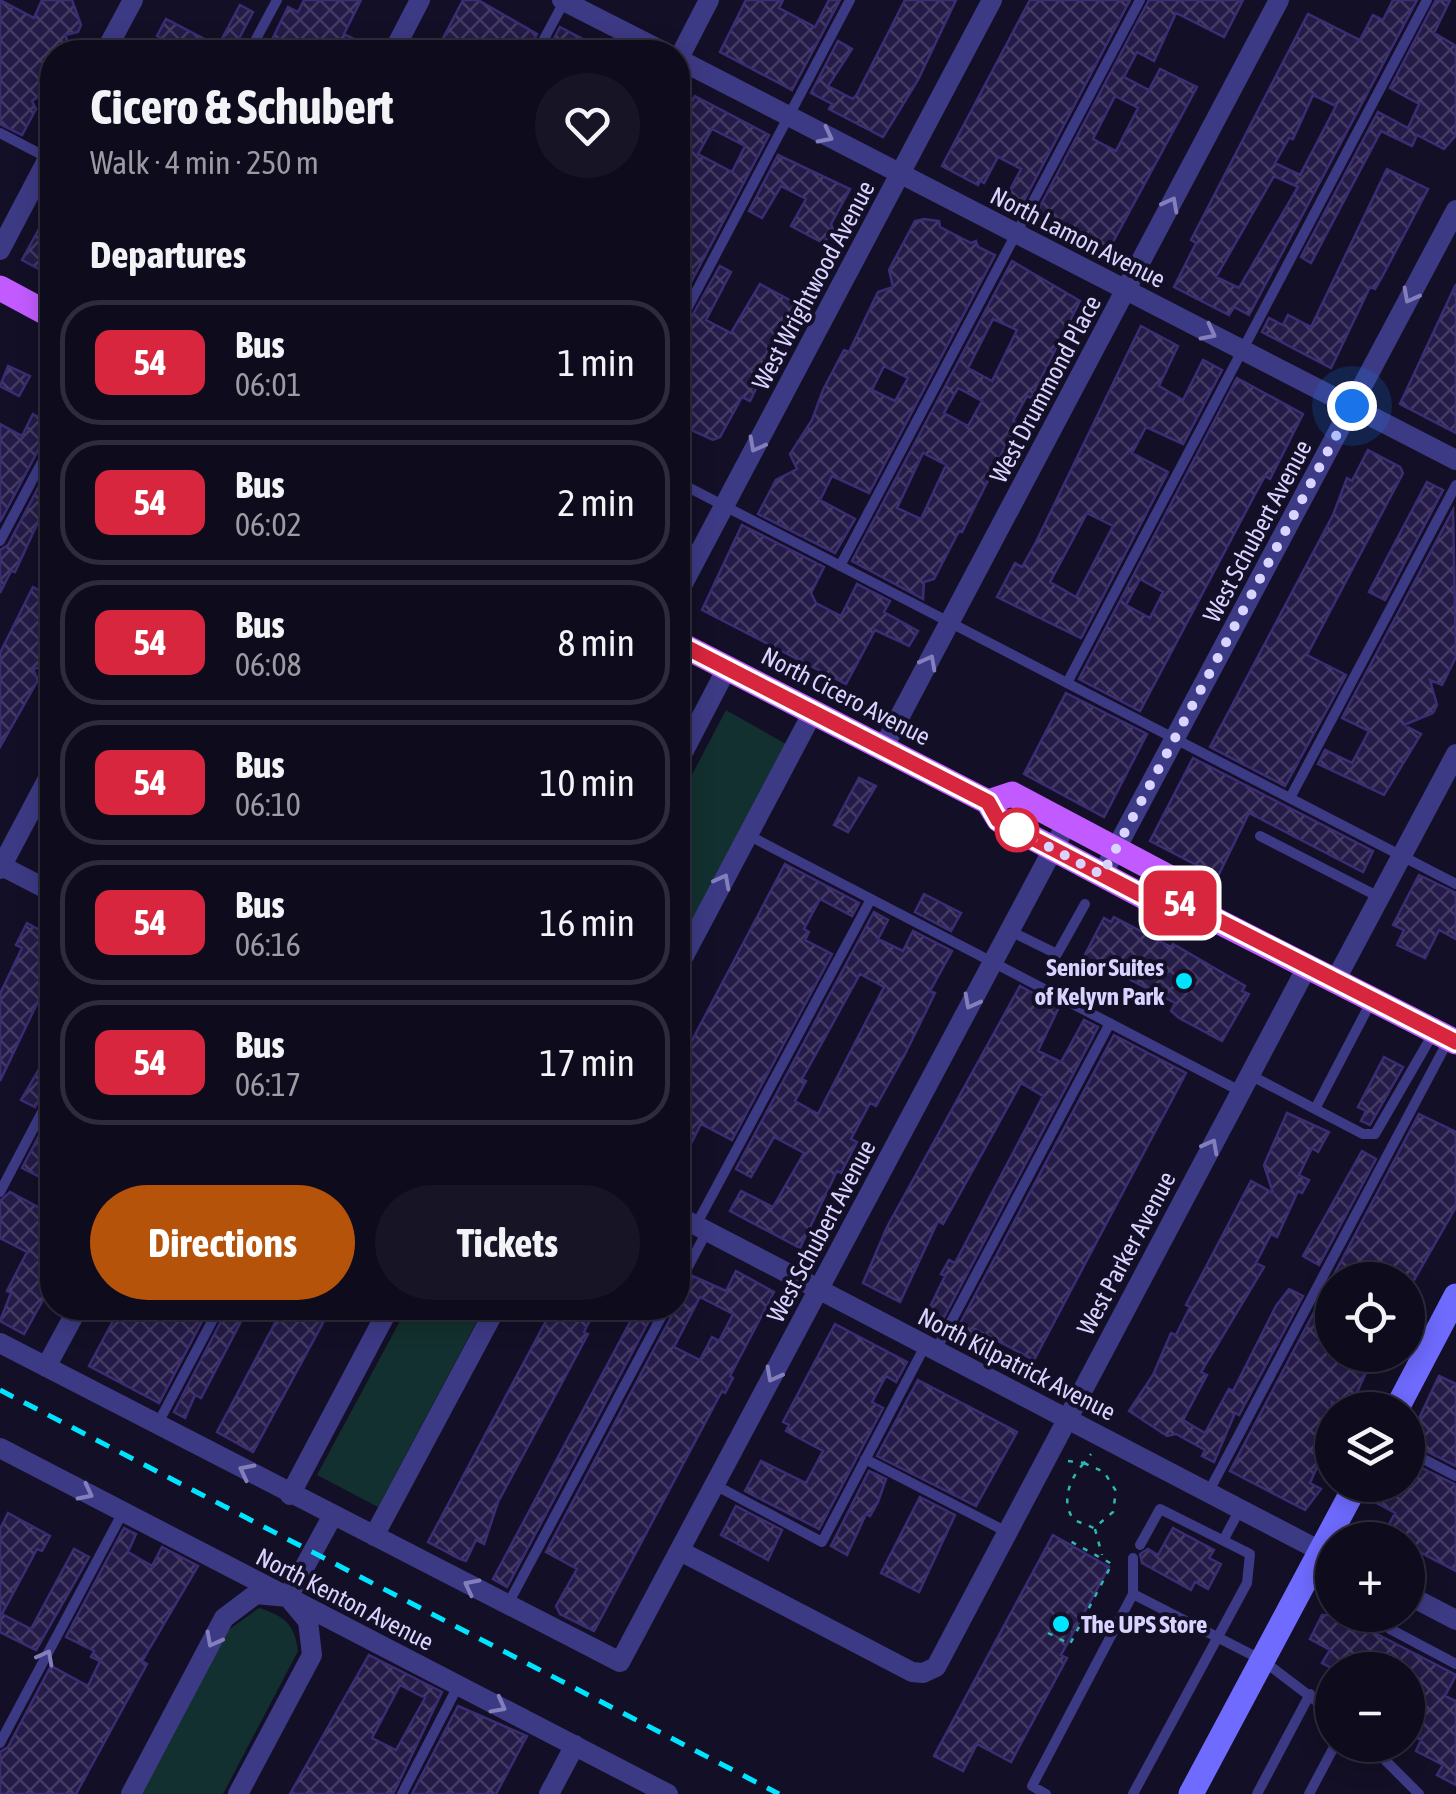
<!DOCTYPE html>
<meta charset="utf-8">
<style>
body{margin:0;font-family:"Asap Condensed",sans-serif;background:#171425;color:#f1f3f6;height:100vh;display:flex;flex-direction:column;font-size:38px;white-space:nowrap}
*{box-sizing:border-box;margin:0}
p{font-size:32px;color:#9b9ba3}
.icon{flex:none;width:55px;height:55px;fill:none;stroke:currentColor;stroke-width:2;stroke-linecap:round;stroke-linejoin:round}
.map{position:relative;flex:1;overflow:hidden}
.drawer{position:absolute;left:40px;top:40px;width:650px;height:1280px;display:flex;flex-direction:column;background:#0e0b1c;border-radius:40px;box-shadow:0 5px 25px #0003,0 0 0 2px #2e2b3b}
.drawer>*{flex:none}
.badge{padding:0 20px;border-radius:15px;font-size:35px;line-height:65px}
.controls{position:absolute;left:1315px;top:1262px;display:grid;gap:20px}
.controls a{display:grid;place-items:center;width:110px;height:110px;border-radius:50%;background:#0e0b1c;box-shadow:0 5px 25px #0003,0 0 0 2px #2e2b3b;font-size:50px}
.you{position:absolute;width:50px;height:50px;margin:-25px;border:8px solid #fff;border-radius:50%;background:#1a73e8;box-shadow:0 0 0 15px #1a73e833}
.map>.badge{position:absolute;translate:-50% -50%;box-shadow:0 0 0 5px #fff}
h2{padding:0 50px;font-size:38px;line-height:90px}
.round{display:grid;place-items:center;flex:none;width:105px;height:105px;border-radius:52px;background:#171425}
.headline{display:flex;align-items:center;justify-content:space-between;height:170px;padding:0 50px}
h1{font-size:48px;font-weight:700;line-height:75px}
.cta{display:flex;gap:20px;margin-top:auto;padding:20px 50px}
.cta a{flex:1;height:115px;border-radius:60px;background:#b45309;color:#fff;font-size:40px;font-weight:700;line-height:115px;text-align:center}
.cta a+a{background:#171425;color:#f1f3f6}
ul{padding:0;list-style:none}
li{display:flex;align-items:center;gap:30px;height:125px;margin:0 20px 15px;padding:0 30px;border:5px solid #2e2b3b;border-radius:40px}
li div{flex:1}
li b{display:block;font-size:38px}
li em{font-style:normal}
li .badge{min-width:110px;font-weight:700;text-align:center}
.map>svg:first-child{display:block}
.green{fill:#12302f}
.building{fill:url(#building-cross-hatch);stroke:#3b2d73;stroke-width:2.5;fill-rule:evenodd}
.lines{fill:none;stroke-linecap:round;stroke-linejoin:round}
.path{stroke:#2fb8b0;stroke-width:2.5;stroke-dasharray:5 8;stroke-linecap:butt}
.service{stroke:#3d3a85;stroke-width:10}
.minor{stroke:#3d3a85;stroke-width:20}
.secondary{stroke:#6f6bff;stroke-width:25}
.primary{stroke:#c25bff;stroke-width:25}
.rail{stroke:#00e5ff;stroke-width:5;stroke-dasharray:15 12;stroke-linecap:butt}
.oneway{stroke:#837fbc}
.line-casing{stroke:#fff;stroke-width:22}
.line{stroke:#d7263d;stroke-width:15}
.walk{stroke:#d9d4ff;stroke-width:10;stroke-dasharray:0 18}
.stop-dot{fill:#fff;stroke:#d7263d;stroke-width:5}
.poi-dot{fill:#00e5ff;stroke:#130f26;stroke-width:4}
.labels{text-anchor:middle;stroke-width:8;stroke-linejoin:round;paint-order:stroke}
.street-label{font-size:25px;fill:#d9d4ff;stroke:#130f26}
.poi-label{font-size:25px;font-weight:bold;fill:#d9d4ff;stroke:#130f26;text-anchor:end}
</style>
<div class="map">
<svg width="1456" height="1794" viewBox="0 0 1456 1794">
<defs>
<pattern id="building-cross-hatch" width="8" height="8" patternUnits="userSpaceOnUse" patternTransform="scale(2.5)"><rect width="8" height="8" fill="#241b47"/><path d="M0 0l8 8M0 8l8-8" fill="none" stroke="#433b63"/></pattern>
</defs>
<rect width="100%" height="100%" fill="#130f26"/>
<path class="green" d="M726,710L786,744L678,947V801Z
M407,1308H484L378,1507L317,1475Z
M259,1608C284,1616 295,1624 298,1651L223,1794H141L227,1631Z"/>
<path class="building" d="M0,0L34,18L42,0H72L81,25L78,32L65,35L72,52H52V77L43,79L46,91L32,101L36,109L22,135L0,124Z
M304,0H361L344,34L354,39L346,52H291L271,42L288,7L298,12Z
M463,0H478L537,34L528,52H447L438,48Z
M746,0H783L779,8L815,27L829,0H840L792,90L720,52Z
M905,0H956L918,80L883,137L829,109L832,104L811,93L838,41L852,49L828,86L853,99L857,94Z
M1030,0H1130L1021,206L1006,198L1021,169L998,157L984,183L980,181L978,185L942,166Z
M1149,0H1243L1224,37L1176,13L1154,61L1137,52L1124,77L1149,90L1160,69L1197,87L1108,251L1073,232L1075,228L1036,214ZM1115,96L1138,108L1116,151L1093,139Z
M1393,0H1417L1249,315L1234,307L1229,315L1174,287L1196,243L1191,240L1308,14L1360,40L1373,15L1383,20ZM1313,95L1336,106L1300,175L1275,163L1289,138L1293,139ZM1274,176L1298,187L1239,288L1216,277Z
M1436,0H1450L1434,33L1456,46V135L1444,149L1417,135L1412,146L1381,131L1311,263L1301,257L1378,112L1408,128L1419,104L1390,88Z
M240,5L253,12L232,52H188L157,36L166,19L218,46Z
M560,27L608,52H547Z
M695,96L769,135L680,303L678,121L687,118L684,111ZM712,129L745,146L732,172L698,154Z
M778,155L850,189L831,224L834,232L823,243L791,226L806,199L781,186L762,218L749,211Z
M1387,169L1428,189L1382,277L1375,289L1370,287L1331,368L1262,332L1269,318L1283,325L1288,315L1311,327Z
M52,205V276L22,260Z
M924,219L939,221L940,227L971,243L976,241L978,247L995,255L869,493L832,476L820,500L855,519L835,553L758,514L776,480L797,469L790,454L812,420L823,390L844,350L849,352L878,292L893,287L889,270L915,221ZM884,366L908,378L895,401L872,390Z
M1012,261L1080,301L1031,398L1027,396L1013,421L1017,423L962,532L959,531L934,579L924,582L923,599L852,561ZM993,319L1017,330L992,381L968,368ZM958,388L982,401L968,426L944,413ZM923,453L946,465L921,519L897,508Z
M720,266L731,272L706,320L731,333L760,284L797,304L767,351L773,354L750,401L742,397L720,437L713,440L678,424V341Z
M1456,284V433L1400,404Z
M1141,326L1178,346L1159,386L1183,400L1203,360L1222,370L1183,444L1146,427L1132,453L1168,472L1081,638L997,597L1015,563L1022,567L1036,542ZM1087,513L1113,526L1076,597L1050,582Z
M8,366L30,376L19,396L0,386Z
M1237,378L1303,414L1270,479L1265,476L1253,498L1140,711L1079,679ZM1140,579L1163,592L1150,618L1126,605Z
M33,414L52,424L0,522V424L22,436Z
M1368,450L1400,467L1403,473L1307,655L1346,675L1285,786L1210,747L1333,515L1347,478L1352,481Z
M48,469L52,471V492L15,572L11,571L0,593V550L8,545Z
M1427,482L1443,490L1385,600L1369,592Z
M1453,510L1456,657L1442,685L1430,680L1437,705L1433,713L1404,725L1421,734L1384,795L1318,764L1325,750L1352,763L1369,731L1342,718Z
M742,525L824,567L811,593L816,603L841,616L857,584L890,601L884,612L918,631L909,646L875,630L846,684L702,610Z
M33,587L52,597V646L45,666L33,669L38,680L0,747V653Z
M1066,693L1147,734L1104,817L1024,774Z
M1193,758L1373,851L1363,872L1249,813L1218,876L1150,841Z
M859,778L876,786L848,832L834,825Z
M785,864L859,903L852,916L820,899L804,929L809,932L805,940L832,954L732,1140L701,1124L678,1169V1067Z
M1419,875L1456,893V939L1439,930L1425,958L1397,945L1404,930L1393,925Z
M924,894L961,913L951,931L915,912Z
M874,912L888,920L878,939L903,951L913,931L952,951L930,991L935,993L905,1054L876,1106L870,1103L851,1139L857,1142L841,1173L837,1171L800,1248L730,1211L741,1191L773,1207L804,1153L774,1137L751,1177L736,1169ZM860,974L884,987L818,1114L795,1101L806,1081L802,1079Z
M1114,917L1171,947L1173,944L1245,986L1242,991L1249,994L1222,1041L1179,1018L1171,1011L1175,1003L1096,962L1088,976L1077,970L1104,918L1111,922Z
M27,923L52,937V996L43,991L0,1081V994L22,948L16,945Z
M1020,986L1059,1007L1038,1051L1061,1062L1084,1020L1098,1027L942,1321L927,1313L945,1276L941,1274L949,1260L955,1263L1043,1096L1021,1083L943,1224L938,1221L900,1302L863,1283L887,1227Z
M1114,1035L1186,1073L1034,1360L975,1329L970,1337L957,1329Z
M1384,1057L1403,1067L1370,1125L1361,1121L1366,1111L1358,1107Z
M42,1064L52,1070V1084L45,1088L35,1107L21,1100Z
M52,1111V1158L42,1178L22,1168Z
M1287,1113L1329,1132L1318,1152L1312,1148L1299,1175L1309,1180L1302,1193L1298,1191L1277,1237L1271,1234L1256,1263L1264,1267L1201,1372L1207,1375L1183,1420L1205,1433L1229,1389L1233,1391L1276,1306L1289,1289L1303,1296L1239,1415L1235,1413L1214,1462L1202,1456L1205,1450L1176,1434L1167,1436L1129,1411L1153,1375L1171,1333L1176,1335L1190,1307L1186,1305L1251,1181L1273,1193L1264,1165Z
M1419,1114L1456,1132V1207L1414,1280H1369L1355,1273L1351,1280H1332V1355H1374L1349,1410L1332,1402V1434L1310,1483L1321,1489L1305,1510L1230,1471Z
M1362,1151L1376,1159L1319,1265L1303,1256Z
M52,1184V1284L24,1334L0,1321L11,1293L7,1291L27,1252L0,1238V1201L10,1192L40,1208Z
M736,1271L774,1292L730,1376L733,1378L725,1393L722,1391L594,1631L560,1614L556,1606L577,1569L546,1552L693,1276L726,1291ZM700,1297L733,1314L719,1341L712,1337L700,1360L674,1347Z
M120,1308H209L159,1403L89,1366Z
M228,1308H248L201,1398L195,1395L185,1418L174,1412Z
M283,1308H331L253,1452L217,1432Z
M553,1308H596L584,1332L588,1334L498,1502L484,1544L476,1540L466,1561L460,1559L428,1542Z
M636,1311L650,1319L507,1587L493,1579Z
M835,1324L907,1362L896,1382L886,1376L872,1402L883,1408L819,1529L745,1491L761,1461L806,1483L823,1451L786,1431L789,1425L783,1422Z
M1439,1376L1456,1384V1466L1408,1442Z
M918,1380L1017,1432L976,1506L877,1456Z
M1408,1461L1456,1485V1571L1408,1546V1540L1384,1534L1395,1513L1373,1501L1381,1485H1408Z
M869,1471L886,1479L878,1502L870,1516L866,1514L847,1555L831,1546Z
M920,1497L955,1515L919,1592L881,1573Z
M736,1506L782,1530L768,1560L721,1535Z
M8,1513L50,1536L42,1551L37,1549L2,1614L31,1629L74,1549L89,1557L36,1650L0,1632V1529Z
M124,1528L136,1534L128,1552L152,1566L162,1547L198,1566L142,1661L147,1664L76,1794H0V1752L8,1747L51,1666L88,1686L100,1661L91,1657L94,1651L66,1637Z
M1173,1528L1214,1550L1209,1558L1221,1564L1208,1589L1195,1582L1191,1590L1142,1563L1140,1554L1148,1549L1158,1555Z
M1053,1535L1109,1567L1061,1655L1067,1658L1011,1762L977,1744L963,1771L934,1756Z
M1322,1615H1382L1373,1632L1456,1675L1445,1696L1456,1701V1785L1437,1775L1443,1765L1416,1751L1421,1740L1408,1733V1670H1335L1322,1663L1330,1650L1310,1639Z
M369,1655L442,1692L393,1794H290ZM400,1685L425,1698L396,1750L372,1738Z
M458,1706L527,1736L520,1749L496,1794H412Z"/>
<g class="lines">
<path class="path" d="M1068,1461L1084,1463L1091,1454
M1084,1463L1104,1472L1116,1491L1113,1512L1094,1528L1074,1520C1060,1502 1070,1478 1084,1463Z
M1095,1529L1102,1555
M1048,1633L1070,1644L1112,1564L1068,1540"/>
<path class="service" d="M249,52L277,0
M537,52L565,0
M0,133L48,158
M678,326L850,0
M678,482L1456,884
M0,541L52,443
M840,566L1140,0
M1067,683L1427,0
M1290,798L1456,485
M748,835L1240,1091
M1260,836L1379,897
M1010,931L1057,954L1085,904
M1250,1075L1315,1109L1372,1000
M1315,1109L1363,1134H1375L1434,1032
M0,1192L52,1093
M696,1225L871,899
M678,1286L707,1231
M936,1350L1110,1023
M157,1425L219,1308
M1408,1451L1456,1476
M865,1459L1007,1532
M715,1485L822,1542L925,1346
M1209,1491L1449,1039
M1224,1539L1240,1509
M1133,1594L1262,1660L1332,1713
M508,1604L666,1308
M1390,1629L1456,1664
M0,1743L123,1512
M1370,1745L1419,1794
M402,1794L458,1686
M1046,1794L1032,1786L1133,1594V1558
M1133,1794L1247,1583L1250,1554L1160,1509L1140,1545
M1257,1794L1310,1694
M1309,1794L1335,1745"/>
<path class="minor" d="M562,0L664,52
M105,52L133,0
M393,52L420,0
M678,59L1456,460
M678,60L709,0
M0,250L52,151
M678,593L992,0
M883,748L1279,0
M678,762L727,668
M0,865L52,892
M0,869L52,771
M1102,875L1456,210
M678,967L813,712
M1335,981L1456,754
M678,1216L1332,1557
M0,1343L620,1662L1067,823
M46,1367L78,1308
M0,1448L668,1794
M290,1495L389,1308
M374,1536L496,1308
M680,1551L912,1672L923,1673L936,1667L1307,967
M1408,1595L1456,1620
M288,1597L332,1517
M131,1794L224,1618L256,1594L288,1597L308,1621L312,1655L238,1794
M549,1794L575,1745"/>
<path class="secondary" d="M1396,1410L1456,1296
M1191,1794L1356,1485"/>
<path class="primary" d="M0,288L52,316
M678,643L988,802L999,820L1165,908L1182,903L1456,1042
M988,802L1012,794L1178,882L1182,903"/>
<path class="rail" d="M0,1390L779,1794"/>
</g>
<defs><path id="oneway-chevron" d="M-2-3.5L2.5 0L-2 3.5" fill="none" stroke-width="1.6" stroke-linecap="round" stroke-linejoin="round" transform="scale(2.5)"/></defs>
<g class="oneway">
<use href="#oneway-chevron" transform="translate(826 136) rotate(27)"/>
<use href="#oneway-chevron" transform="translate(1171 204) rotate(-62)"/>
<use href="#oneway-chevron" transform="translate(1410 296) rotate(118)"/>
<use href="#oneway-chevron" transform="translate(1209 333) rotate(27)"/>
<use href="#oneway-chevron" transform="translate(756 445) rotate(118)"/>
<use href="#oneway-chevron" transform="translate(929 662) rotate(-62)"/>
<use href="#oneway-chevron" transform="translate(723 881) rotate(-62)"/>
<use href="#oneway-chevron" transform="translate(971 1002) rotate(118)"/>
<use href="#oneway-chevron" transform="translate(1211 1146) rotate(-62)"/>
<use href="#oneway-chevron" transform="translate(773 1375) rotate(118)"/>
<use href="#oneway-chevron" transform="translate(246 1471) rotate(-153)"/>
<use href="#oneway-chevron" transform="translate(86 1493) rotate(27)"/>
<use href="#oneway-chevron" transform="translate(471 1586) rotate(-153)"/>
<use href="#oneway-chevron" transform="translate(213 1640) rotate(118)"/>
<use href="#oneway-chevron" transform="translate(46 1657) rotate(-62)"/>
<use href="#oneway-chevron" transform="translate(499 1706) rotate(28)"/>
</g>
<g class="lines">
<g class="line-casing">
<path id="line" d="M678,643L988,802L998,820L1166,908L1182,902L1456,1042"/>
</g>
<use href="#line" class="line"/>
<path class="walk" d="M1017,830L1102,875L1352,406"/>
</g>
<circle class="stop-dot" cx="1017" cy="830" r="20"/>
<g class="poi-dot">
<circle cx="1184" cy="981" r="10"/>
<circle cx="1061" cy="1624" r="10"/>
</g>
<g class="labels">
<g class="street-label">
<text transform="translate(1078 237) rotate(27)" y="9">North Lamon Avenue</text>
<text transform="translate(813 285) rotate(-62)" y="9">West Wrightwood Avenue</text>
<text transform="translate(1045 389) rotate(-62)" y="9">West Drummond Place</text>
<text transform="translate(1257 531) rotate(-62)" y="9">West Schubert Avenue</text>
<text transform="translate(846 696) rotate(27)" y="9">North Cicero Avenue</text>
<text transform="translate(821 1231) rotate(-62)" y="9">West Schubert Avenue</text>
<text transform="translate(1126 1253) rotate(-62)" y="9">West Parker Avenue</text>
<text transform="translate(1017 1364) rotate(27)" y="9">North Kilpatrick Avenue</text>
<text transform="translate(345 1599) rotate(27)" y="9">North Kenton Avenue</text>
</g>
<g class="poi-label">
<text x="1164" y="976">Senior Suites<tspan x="1164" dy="29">of Kelyvn Park</tspan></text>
<text x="1081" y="1633" text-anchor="start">The UPS Store</text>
</g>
</g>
</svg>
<div class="controls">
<a><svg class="icon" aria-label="locate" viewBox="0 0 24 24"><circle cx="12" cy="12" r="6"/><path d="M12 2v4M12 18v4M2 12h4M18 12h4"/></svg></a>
<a><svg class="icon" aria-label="layers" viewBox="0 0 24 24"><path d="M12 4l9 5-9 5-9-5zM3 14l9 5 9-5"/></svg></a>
<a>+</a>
<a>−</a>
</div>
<div class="you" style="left:1352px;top:406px"></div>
<b class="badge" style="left:1180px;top:903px;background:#d7263d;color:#fff">54</b>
<section class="drawer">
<div class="headline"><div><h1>Cicero &amp; Schubert</h1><p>Walk · 4 min · 250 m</p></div><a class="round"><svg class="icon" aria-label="heart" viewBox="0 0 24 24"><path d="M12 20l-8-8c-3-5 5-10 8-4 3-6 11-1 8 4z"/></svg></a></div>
<h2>Departures</h2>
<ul>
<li><span class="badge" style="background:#d7263d;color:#fff">54</span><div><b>Bus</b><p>06:01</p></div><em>1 min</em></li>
<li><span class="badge" style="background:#d7263d;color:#fff">54</span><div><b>Bus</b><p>06:02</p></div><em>2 min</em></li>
<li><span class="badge" style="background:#d7263d;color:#fff">54</span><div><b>Bus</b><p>06:08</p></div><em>8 min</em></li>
<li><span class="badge" style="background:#d7263d;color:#fff">54</span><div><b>Bus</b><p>06:10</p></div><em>10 min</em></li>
<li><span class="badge" style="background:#d7263d;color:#fff">54</span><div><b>Bus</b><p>06:16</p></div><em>16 min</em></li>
<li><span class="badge" style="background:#d7263d;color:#fff">54</span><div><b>Bus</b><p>06:17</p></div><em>17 min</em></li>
</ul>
<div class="cta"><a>Directions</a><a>Tickets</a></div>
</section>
</div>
